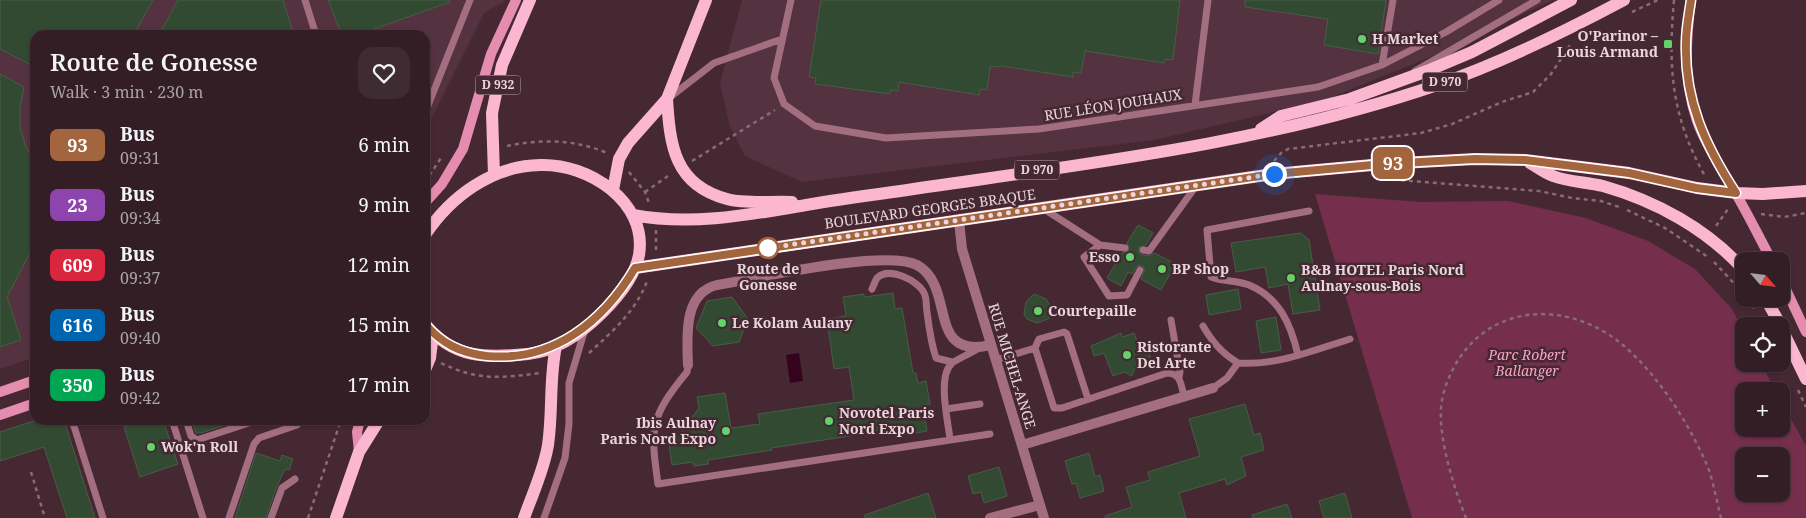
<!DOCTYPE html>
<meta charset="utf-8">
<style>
body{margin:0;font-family:"Noto Serif",serif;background:#3f2b32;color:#f1f3f6;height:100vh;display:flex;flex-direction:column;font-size:19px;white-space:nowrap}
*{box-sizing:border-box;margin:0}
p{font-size:16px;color:#a9a2a7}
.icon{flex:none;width:28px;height:28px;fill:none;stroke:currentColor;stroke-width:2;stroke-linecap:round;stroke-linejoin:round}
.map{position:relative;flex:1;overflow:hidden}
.panel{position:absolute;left:30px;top:30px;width:400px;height:395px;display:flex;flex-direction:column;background:#341e26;border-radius:15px;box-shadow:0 1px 4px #0004,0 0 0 1px #4e3c43}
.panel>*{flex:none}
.badge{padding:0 10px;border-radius:8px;font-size:18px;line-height:32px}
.needle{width:32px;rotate:118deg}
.tools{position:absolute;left:1735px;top:252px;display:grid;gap:10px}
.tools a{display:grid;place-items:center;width:55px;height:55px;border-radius:10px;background:#341e26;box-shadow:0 1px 4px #0004,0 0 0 1px #4e3c43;font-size:25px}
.you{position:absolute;width:25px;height:25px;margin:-12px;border:4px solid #fff;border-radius:50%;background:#1a73e8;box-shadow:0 0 0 8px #1a73e833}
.map>.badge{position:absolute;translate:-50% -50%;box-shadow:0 0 0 2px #fff}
.round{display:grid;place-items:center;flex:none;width:52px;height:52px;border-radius:15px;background:#3f2b32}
.head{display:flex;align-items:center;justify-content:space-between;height:85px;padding:0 20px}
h1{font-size:24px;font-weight:600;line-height:38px}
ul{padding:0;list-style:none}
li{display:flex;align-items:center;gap:15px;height:60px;padding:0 20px}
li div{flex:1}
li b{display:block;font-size:19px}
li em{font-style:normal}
li .badge{min-width:55px;font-weight:700;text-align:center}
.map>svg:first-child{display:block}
.built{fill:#553240}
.green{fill:#752f4c;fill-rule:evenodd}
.water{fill:#36031c}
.building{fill:#324932;stroke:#465e46}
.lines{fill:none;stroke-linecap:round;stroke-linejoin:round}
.path{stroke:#866c75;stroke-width:2.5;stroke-dasharray:4 4;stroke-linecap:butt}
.service{stroke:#a46e81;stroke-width:7}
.minor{stroke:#a46e81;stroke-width:10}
.secondary{stroke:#e48dae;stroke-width:10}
.primary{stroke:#fbb7cf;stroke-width:12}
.line-casing{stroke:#fff;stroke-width:11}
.line{stroke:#a3653d;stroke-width:8}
.walk{stroke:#ead6dc;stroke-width:5;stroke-dasharray:0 9}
.poi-dot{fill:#62d469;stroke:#462833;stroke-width:2}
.stop-dot{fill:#fff;stroke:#a3653d;stroke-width:2.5}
.labels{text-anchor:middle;stroke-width:5;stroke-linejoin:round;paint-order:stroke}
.shield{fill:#462833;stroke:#b9a2a9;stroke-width:1}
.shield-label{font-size:12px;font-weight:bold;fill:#ead6dc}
.poi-label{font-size:14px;font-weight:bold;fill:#ead6dc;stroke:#462833;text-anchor:start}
.street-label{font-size:14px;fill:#ead6dc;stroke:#462833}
.stop-label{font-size:14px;font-weight:bold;fill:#ead6dc;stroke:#462833}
.park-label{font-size:14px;font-style:italic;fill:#f8a3c2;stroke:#462833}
</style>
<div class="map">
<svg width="1806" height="518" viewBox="0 0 1806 518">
<rect width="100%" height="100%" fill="#462833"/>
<path class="built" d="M0,0H506L484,13L425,131V35H35V357L0,369Z
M742,0H1553L1440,53L1325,100L1154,140L802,182L745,156L730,127L720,83Z"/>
<path class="green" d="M1315,194L1421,202L1508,201L1586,218L1648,241L1695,269L1732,309L1744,332V364H1761L1776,391H1744V429H1781V401L1806,446V518H1412ZM1744,456H1781V494H1744Z"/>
<path class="water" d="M799,353L803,381L790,383L786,355Z"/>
<path class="building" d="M0,0H153L134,34L101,30L76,35H35V67L0,49Z
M178,0H283L294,35H159Z
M328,0H449L450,2L357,35H342Z
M821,0H1180L1173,60L1165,59L1164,63L1085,51L1081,73L1073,72V77L1002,66L990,67L987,90L980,89L979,95L899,82L898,91L890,90V94L815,84L816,78L809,77Z
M1245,0H1386L1378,54L1324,45L1328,19L1245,7Z
M0,74L24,87L20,107V127L26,147L35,164V243L7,297L21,340L0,347Z
M1138,225L1153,233L1146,245L1139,247V254L1149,256L1154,253L1176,264L1161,290L1141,279L1145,270L1142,265L1137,266L1132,274L1128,272L1121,286L1107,278L1122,253L1129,251L1127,243Z
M1301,233L1309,240L1320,310L1293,314L1288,284L1269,288L1265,267L1236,272L1231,243Z
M1238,289L1241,309L1209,315L1206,295Z
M893,293L895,309L902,308L913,373H916L918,383L926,381L930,404L923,405L927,431L910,434L909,427L771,448L772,450L708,460V464L694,466L693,462L672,465L668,438L678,436L699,408L697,397L725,393L731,428L760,424L758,414L854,400L849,367L834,369L827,319L846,316L843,297L864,294V297Z
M1034,294L1046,299L1052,309L1048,319L1037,323L1027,319L1024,314L1026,302Z
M732,297L748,319L739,342L713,346L696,328L707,301Z
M1276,317L1281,350L1261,353L1256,321Z
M1121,333L1122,337L1134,333L1139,346L1145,344L1151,359L1135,368L1132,376L1124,372L1113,376L1104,353L1094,356L1091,346Z
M1245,404L1254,435L1260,433L1264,450L1241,457L1246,476L1227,485L1225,479L1179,493L1186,518H1105V516L1132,507L1126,487L1150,480L1148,472L1200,456L1189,419Z
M37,420H64L95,518H67L44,447L0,461V432Z
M145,420H163L178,464L140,477L124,427Z
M192,420H241L201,433H196Z
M256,453L280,461L282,455L293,459L289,470L285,469L277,486L266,518H235Z
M1089,453L1095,477L1100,475L1104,491L1080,498L1076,483L1072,484L1065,461Z
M999,467L1007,496L984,503L981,492L973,494L968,476Z
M928,493L936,518H865V515Z
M1345,493L1352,518H1324L1319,501Z
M1287,504L1292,518H1253L1252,515Z"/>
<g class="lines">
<path class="path" d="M1674,0C1668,67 1671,116 1705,176
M1632,12L1658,0
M507,146C540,139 575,139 607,153
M692,161L775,110
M1274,161L1281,153L1288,149L1421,133L1452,124L1502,102L1533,92L1551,74L1572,42
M629,172L645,192L649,203
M1385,179L1539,191L1572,198L1601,201L1619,207
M425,182L441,158
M645,192L671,174
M1627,210L1665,228L1708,257
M1761,214L1784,217L1806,213
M1716,226L1728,209
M656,230V252
M1714,262L1744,294
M1747,299L1755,309
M589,353C614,330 636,311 648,279
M441,363C478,381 501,378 540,373
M1798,390L1806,407
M31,472L45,518
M308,518L341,420
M1466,518C1454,488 1439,441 1441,408C1442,394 1447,381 1453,369C1483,311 1549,300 1603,331C1648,357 1690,423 1709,470C1714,486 1717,502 1721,518"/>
<path class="service" d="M305,0L316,35
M791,0L774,78L784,104L815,126L886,138L1039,129L1318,87L1382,65L1446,32L1499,0
M1382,65L1393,0
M1415,71L1537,0
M669,98L714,63L782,39
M1195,105L1208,0
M425,113L470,0
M1044,209L1100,245L1125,248
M1100,245L1084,257L1109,296L1127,295L1140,270
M1143,250L1149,251L1196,186
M872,289C874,285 875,281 877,278C889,266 919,281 924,293C927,298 926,307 927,312C929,328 931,343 936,358L952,362
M1171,320L1180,372L1179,377
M1203,326C1213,343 1222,353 1238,363
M1298,355C1291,325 1280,298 1249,285C1236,280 1224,282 1211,277L1207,230L1309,211
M996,360L1035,348
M688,365L687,372C650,417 650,428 658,484L990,434
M1213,388L1227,378L1238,363C1276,366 1314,350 1350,339
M1088,399L1067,334L1064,332L1039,339L1035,348L1054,408H1062L1167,373C1181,373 1181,385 1184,396
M946,409L980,404
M72,420L103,518
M172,420L203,518
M186,420L191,436L197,440L258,420
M950,439C948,421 937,376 952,363C956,360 973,352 979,348
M229,518L254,444L259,438L297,425
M271,518L282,488L295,479
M544,518L565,458L569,424V383L585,329"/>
<path class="minor" d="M959,221L962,249L1044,518
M688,365C687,337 683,293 717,285C757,278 885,249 917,265C957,287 925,360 991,345
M1022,445L1213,388
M990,518L1040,505"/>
<path class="secondary" d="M1691,0C1686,40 1683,81 1697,121C1706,147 1723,170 1736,194C1749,216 1760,239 1772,261
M425,203L442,184L463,149L491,54L516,0
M1781,279L1806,332
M0,392L35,380
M0,415L35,403
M359,452L357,432L360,420"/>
<path class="primary" d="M667,99C670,145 674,185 727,199C744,204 773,201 792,202
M1261,129L1281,116L1350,99L1427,71L1472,52L1571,0
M1530,163C1537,167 1545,173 1553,176C1568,182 1587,182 1603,186C1656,201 1707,229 1744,270
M494,175L492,113L502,65L530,0
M613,190L619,159L628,143L667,99L706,0
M633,215C691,226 748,215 806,205C835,200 864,196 893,192C1075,165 1262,145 1437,85C1501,63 1564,32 1624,0
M425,235C451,196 492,166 540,165C588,163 648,202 639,255C635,277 618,297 603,312C583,332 557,351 528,354C486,358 453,359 425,324
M635,268L1273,174L1383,164L1475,159L1525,160L1629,173L1697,188L1736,193L1763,194L1806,191
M1766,299L1781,326
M1781,327L1806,379
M425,370L430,358L433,334
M336,518L359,452L379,420
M524,518C532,495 544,470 548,445C553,411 549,380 556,346"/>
</g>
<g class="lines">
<g class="line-casing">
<path id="line" d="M425,324C442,344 461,353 487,356C553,362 603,322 635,268L1274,174L1383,164L1475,159L1525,160L1629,173L1696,188L1736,193C1705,145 1684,100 1686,42C1686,28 1689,14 1691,0"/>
</g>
<use href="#line" class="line"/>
<path class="walk" d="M768,248L1274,174"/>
</g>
<g class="poi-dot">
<circle cx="1362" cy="39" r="5"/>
<rect x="1663" y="39" width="10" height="10" rx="2.5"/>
<circle cx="1130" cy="257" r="5"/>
<circle cx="1162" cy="269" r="5"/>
<circle cx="1291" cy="278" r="5"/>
<circle cx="1038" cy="311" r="5"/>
<circle cx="722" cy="323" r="5"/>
<circle cx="1127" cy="355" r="5"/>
<circle cx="829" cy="421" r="5"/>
<circle cx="726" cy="431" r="5"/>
<circle cx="151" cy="447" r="5"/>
</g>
<circle class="stop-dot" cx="768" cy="248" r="10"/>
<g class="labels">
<g class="shield">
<rect x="1422.5" y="72.5" width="45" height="19" rx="4"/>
<rect x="475.5" y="75.5" width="45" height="19" rx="4"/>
<rect x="1014.5" y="160.5" width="45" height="19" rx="4"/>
</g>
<g class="shield-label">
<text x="1445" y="86">D 970</text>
<text x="498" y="89">D 932</text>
<text x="1037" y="174">D 970</text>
</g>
<g class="poi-label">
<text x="1658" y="41" text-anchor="end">O'Parinor –<tspan x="1658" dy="16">Louis Armand</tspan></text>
<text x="1372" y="44">H Market</text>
<text x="1120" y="262" text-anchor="end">Esso</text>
<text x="1172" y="274">BP Shop</text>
<text x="1301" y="275">B&amp;B HOTEL Paris Nord<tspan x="1301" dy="16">Aulnay-sous-Bois</tspan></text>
<text x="1048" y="316">Courtepaille</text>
<text x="732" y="328">Le Kolam Aulany</text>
<text x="1137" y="352">Ristorante<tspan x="1137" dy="16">Del Arte</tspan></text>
<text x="839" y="418">Novotel Paris<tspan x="839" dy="16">Nord Expo</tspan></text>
<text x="716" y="428" text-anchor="end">Ibis Aulnay<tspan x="716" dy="16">Paris Nord Expo</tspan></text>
<text x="161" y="452">Wok'n Roll</text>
</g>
<g class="street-label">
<text transform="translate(1113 105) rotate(-9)" y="5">RUE LÉON JOUHAUX</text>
<text transform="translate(930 209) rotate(-8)" y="5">BOULEVARD GEORGES BRAQUE</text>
<text transform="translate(1012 366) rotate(73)" y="5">RUE MICHEL-ANGE</text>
</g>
<g class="stop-label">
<text x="768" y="274">Route de<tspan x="768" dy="16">Gonesse</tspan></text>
</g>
<g class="park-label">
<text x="1527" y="360">Parc Robert<tspan x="1527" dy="16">Ballanger</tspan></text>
</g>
</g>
</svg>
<div class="tools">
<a><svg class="needle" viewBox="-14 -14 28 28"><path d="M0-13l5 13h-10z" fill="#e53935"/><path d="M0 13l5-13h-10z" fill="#a9a2a7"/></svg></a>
<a><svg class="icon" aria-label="locate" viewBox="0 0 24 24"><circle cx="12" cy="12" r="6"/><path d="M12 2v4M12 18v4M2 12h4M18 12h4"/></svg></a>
<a>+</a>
<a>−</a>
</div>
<div class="you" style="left:1274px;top:174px"></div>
<b class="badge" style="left:1393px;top:163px;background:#a3653d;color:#fff">93</b>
<section class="panel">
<div class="head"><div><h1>Route de Gonesse</h1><p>Walk · 3 min · 230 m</p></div><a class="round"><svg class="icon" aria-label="heart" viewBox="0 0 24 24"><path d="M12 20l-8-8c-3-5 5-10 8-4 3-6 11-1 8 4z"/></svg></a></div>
<ul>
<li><span class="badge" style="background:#a3653d;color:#fff">93</span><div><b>Bus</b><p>09:31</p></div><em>6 min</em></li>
<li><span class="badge" style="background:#8e44ad;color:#fff">23</span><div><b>Bus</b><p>09:34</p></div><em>9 min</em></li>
<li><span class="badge" style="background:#d7263d;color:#fff">609</span><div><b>Bus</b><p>09:37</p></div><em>12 min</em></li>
<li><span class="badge" style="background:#0065ae;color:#fff">616</span><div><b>Bus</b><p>09:40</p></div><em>15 min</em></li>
<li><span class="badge" style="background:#00a651;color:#fff">350</span><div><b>Bus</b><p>09:42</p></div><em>17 min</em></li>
</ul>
</section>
</div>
